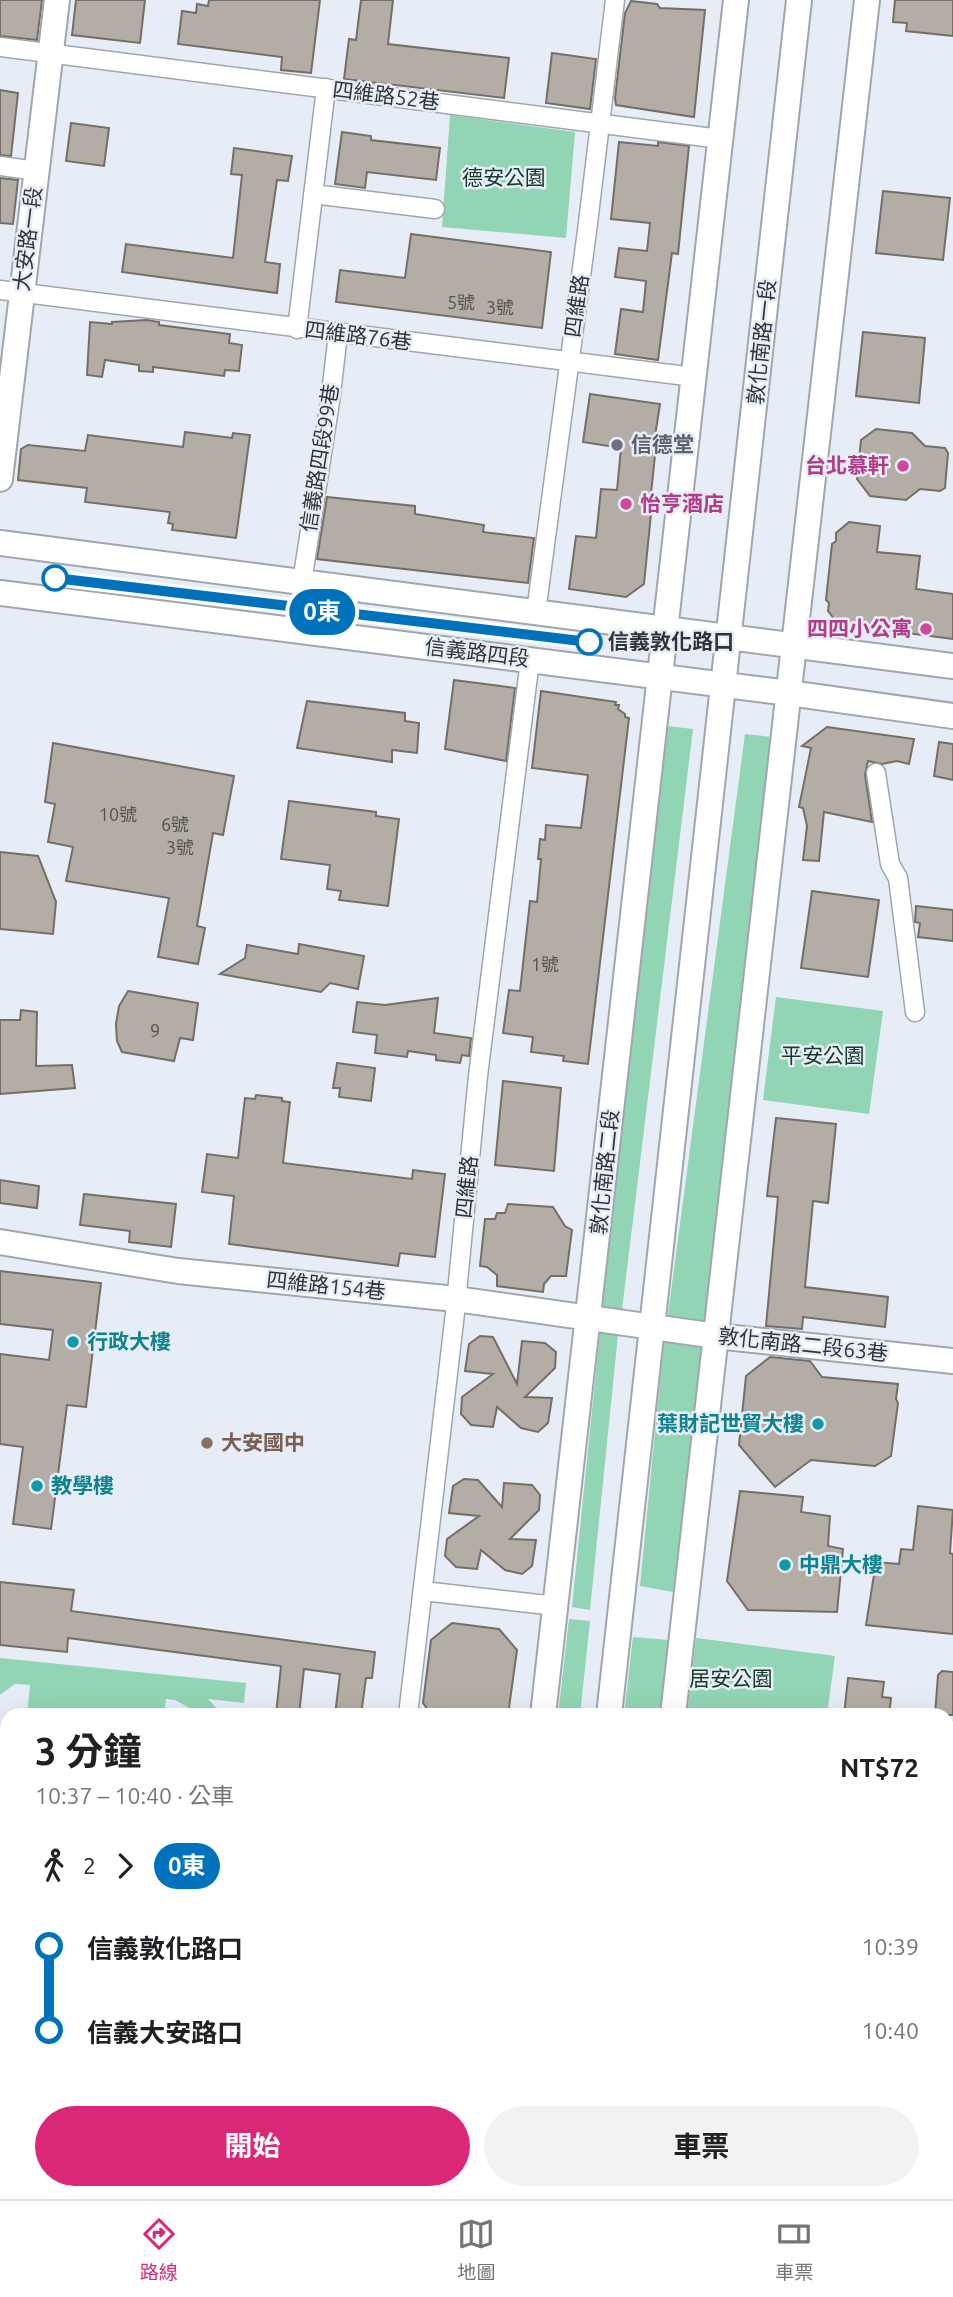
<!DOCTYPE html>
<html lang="zh-TW">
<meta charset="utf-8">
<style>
body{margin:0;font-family:Ubuntu,"Noto Sans TC",sans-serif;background:#f2f2f2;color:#202124;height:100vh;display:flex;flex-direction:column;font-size:26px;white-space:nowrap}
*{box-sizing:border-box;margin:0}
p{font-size:23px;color:#757577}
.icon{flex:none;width:38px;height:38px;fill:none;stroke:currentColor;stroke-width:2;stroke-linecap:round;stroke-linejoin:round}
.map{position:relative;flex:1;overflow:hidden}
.details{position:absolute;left:0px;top:1708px;width:954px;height:492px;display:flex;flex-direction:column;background:#fff;border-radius:21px 21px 0 0;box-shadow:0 7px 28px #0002}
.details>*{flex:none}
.badge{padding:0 14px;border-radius:23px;font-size:24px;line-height:46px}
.map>.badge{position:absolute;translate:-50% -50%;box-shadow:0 0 0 4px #fff}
.legs{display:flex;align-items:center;gap:10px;height:77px;padding:0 35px;font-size:23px}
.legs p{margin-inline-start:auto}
.head{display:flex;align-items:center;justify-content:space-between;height:119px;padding:0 35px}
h1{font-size:38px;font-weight:700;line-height:52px}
.action{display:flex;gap:14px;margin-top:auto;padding:14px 35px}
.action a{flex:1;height:80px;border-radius:42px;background:#db2777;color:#fff;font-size:28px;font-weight:700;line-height:80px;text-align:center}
.action a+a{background:#f2f2f2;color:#202124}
ul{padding:0 35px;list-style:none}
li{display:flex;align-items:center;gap:24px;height:84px;font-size:26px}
li i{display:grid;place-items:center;width:10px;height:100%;margin:0 9px;background:currentColor}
li i::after{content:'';width:18px;height:18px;margin:-9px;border:5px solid;border-radius:50%;background:#fff}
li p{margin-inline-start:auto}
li:first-child i{background:linear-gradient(#0000 50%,currentColor 0)}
li:last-child i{background:linear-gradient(currentColor 50%,#0000 0)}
.dock{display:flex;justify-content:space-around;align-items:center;height:98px;border-top:2px solid #e0e0e0;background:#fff;font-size:19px;color:#757577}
.dock a{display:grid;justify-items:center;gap:4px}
.dock .on{color:#db2777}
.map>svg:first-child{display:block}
.green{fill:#91d5b4}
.building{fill:#b4ada5;stroke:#746e66;stroke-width:2}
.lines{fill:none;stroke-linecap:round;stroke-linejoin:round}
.street-casing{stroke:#a0a6ae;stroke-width:21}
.secondary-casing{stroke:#a0a6ae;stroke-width:28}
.street{stroke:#fff;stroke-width:18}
.secondary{stroke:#fff;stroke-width:24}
.line-1-casing{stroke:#fff;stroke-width:16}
.line-1{stroke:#0072bc;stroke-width:10}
.worship-dot{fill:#6b7280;stroke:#e7edf6;stroke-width:2.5}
.hotel-dot{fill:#d1479c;stroke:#e7edf6;stroke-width:2.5}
.stop-1-dot{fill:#fff;stroke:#0072bc;stroke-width:3.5}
.culture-dot{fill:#0f9aa8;stroke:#e7edf6;stroke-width:2.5}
.education-dot{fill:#8d6e63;stroke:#e7edf6;stroke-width:2.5}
.labels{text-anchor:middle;stroke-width:5;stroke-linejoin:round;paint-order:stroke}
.number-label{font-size:18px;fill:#525252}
.street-label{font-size:21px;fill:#313437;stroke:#e7edf6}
.park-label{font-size:21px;fill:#173929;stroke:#e7edf6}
.worship-label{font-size:21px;font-weight:bold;fill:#5b616d;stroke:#e7edf6;text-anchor:start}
.hotel-label{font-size:21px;font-weight:bold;fill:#b23c85;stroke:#e7edf6;text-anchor:end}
.stop-label{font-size:21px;font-weight:bold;fill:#313437;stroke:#e7edf6;text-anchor:start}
.culture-label{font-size:21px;font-weight:bold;fill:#0d838f;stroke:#e7edf6;text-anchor:start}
.education-label{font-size:21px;font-weight:bold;fill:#785e54;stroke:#e7edf6;text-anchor:start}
</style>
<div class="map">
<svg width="953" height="2199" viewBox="0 0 953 2199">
<rect width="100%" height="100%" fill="#e7edf6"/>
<path class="green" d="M450,115L575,132L566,238L442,227Z
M667,726L693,729L622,1310L602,1307Z
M745,734L772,737L708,1324L667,1322Z
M776,997L883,1011L869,1114L763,1100Z
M600,1332L618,1335L590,1610L572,1607Z
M664,1339L705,1342L673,1592L640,1586Z
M569,1619L590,1621L580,1715H558Z
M633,1637L669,1640L660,1715H624Z
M696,1638L835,1656L827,1715H687Z
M0,1658L246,1683L244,1703L208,1699L223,1715H202L175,1700L166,1699L164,1715H27L30,1685L15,1684L0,1695Z"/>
<path class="building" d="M0,0H42L37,40L0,36Z
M76,0H145L140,43L72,35Z
M209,0H320L311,73L281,70L282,57L178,44L182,11L196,13L197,4L208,6Z
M361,0H393L388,44L509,58L504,98L344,79L349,39L356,40Z
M895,0H953V36L906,31L907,23L893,22Z
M631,1L657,4L660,8L705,10L694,117L616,105L615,98L625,13Z
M552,53L596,59L590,109L546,103Z
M0,90L18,93L11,156L0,155Z
M71,123L109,128L104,166L66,161Z
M342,132L371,136V140L440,148L436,180L367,172L365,188L335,184Z
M619,142L658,146V142L689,146L678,254L672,253L658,360L615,354L621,309L643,312L646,281L615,277L619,248L647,251L650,223L611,219Z
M234,148L292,156L288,181L277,180L265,262L280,264L277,293L122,272L126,244L233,258L242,175L231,174Z
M0,178L18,180L13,224L0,223Z
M883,191L950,198L943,260L876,253Z
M411,234L551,252L542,328L336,302L340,270L405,278Z
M147,320L159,322V325L230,334L229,343L242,345L239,371L225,370L224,376L153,367V372L139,371V365L105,360L102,377L87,375L90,322L112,324V322Z
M863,332L925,338L919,403L856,396Z
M590,394L660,404L652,455H655L651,494H653L644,584L626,597L569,589L576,536L596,538L601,489L617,490L621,448L583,442Z
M876,429L912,433L925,446L945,448L948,453L945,488L940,491L920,489L906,500L870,496L857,479L861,440Z
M185,432L232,438L233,433L250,435L236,538L172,530L173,524L168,523L170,512L85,502L87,488L18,480L21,449L28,445L85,451L88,435L183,447Z
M327,497L415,506V514L484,525L483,532L534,538L528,583L317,559Z
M849,522L880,526L877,552L920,556L916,589L953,594V639L838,624L828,611L829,603L826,600L832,544L836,541V533Z
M454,680L515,688L506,761L445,749Z
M541,691L616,702L615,705H619L618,709L625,714V717L629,718L588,1064L563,1061L564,1056L531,1052L533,1037L503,1033L509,990L520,991L530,901L537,902L541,859H538L540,839L545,840L546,825L581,828L588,775L532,768Z
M307,701L405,713V721L419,723L417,753L392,750V762L297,748Z
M827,727L914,739L909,764L897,761L882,764L868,761L865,775L872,822L824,812L819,861L803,860L807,826L803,808L799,807L811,748L802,746Z
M939,742L953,744V780L934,776Z
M53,743L234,776L223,835L213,833L197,926L205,928L198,964L158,957L169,898L66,881L73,847L48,842L55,804L45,802Z
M289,801L376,812V816L399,819L388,906L339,900L341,891L327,889L330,865L281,859Z
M0,852L38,856L56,902L53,934L0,929Z
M812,891L879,900L868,977L801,968Z
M916,906L953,910V941L918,937L920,923L915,922Z
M299,944L364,956L358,989L330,983L321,992L220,974L245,958L247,945L298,954Z
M128,991L198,1003L193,1040L180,1038L174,1061L122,1052L117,1041L116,1024L119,1006Z
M438,998L434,1033L471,1038L469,1056L462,1055L460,1063L436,1060V1055L408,1051L407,1057L375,1053L377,1035L353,1032L357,1002L385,1005Z
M21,1010L37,1012L36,1066L72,1065L75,1088L0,1094V1020H20Z
M337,1063L375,1068L371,1101L339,1097L340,1088H333Z
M503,1081L561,1088L554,1171L495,1165Z
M256,1095L282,1098V1101L290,1102L283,1163L412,1179L413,1170L445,1174L435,1257L400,1253L398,1266L229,1244L234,1196L202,1192L207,1154L238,1158L245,1098L255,1099Z
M776,1118L836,1124L828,1203L813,1201L805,1287L888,1297L885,1327L803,1317L802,1329L766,1326L778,1197L767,1196Z
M0,1180L39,1186L37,1208L0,1203Z
M84,1194L176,1204L171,1247L129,1242L130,1231L80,1225Z
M508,1204L553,1207L565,1226L572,1230L566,1276H551L544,1284L543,1292L497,1286V1275L487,1267L480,1266L485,1219H495L497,1213H505Z
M0,1271L101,1283L86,1407L67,1405L51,1529L13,1524L23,1447L0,1444V1354L49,1360L53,1330L0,1324Z
M480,1336L493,1337L517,1384L522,1341L545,1343L556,1352L555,1368L525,1397L552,1398L548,1423L538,1432L521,1428L497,1407L493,1427L471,1425L461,1414L462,1397L493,1374L465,1371L469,1344Z
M770,1357L810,1361L822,1377L898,1384L896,1399L898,1403L891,1456L875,1466L811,1460L775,1487L739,1445L746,1376Z
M464,1479L478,1480L502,1507L504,1483L532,1485L540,1495L539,1510L510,1539L536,1540L532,1566L522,1574L505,1570L481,1550L477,1569L456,1567L445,1556L447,1539L479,1516L449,1513L453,1486Z
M740,1491L803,1497L801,1512L830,1516L828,1546L843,1549L837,1612L748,1610L727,1581Z
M918,1506L953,1510L950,1553L953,1554V1634L866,1625L876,1562L899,1564L901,1549L913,1550Z
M0,1582L74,1590L71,1611L375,1652L372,1678H366L361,1715H335L340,1674L304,1669L299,1715H276L281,1666L68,1638L67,1652L0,1645Z
M452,1623L499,1629L517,1650L508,1715H432L423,1703L431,1640Z
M942,1671L953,1672V1715H935L938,1675Z
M848,1678L884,1682L882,1697L891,1698L889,1715H844Z"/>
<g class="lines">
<g class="street-casing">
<path id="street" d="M0,47L721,139
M0,166L37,171
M313,194L435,209
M0,290C231,321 463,346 694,377
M297,329L326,88
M302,582L330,402L338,334
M536,612L587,231L615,0
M876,773L890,864L898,878L915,1012
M423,1591L556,1606
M408,1715L455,1313L478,1076L530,660
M365,2199L366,2193"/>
</g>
<g class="secondary-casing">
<path id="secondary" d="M0,479L57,0
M0,543L953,666
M0,593L789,693L953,716
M0,1242L178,1271L456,1299L716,1336L953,1361
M543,1715L736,0
M609,1715L799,0
M673,1715L867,0
M0,2047L7,2048
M947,2055L953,2050
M947,2092L953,2087
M852,2193L897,2199
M488,2199L489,2193
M553,2199V2193
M617,2199L618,2193
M821,2199L823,2193"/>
</g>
<use href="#street" class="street"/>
<use href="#secondary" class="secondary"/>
</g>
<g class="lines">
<g class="line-1-casing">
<path id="line-1" d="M55,578L589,642"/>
</g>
<use href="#line-1" class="line-1"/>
</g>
<circle class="worship-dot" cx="617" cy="445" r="7"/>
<g class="hotel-dot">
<circle cx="903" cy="466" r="7"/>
<circle cx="626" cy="504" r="7"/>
<circle cx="926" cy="629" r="7"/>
</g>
<g class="stop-1-dot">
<circle cx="55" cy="578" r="12"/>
<circle cx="589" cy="642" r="12"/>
</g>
<g class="culture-dot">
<circle cx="73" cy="1342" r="7"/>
<circle cx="818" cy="1424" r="7"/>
<circle cx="37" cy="1486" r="7"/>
<circle cx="785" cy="1565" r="7"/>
</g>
<circle class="education-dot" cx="207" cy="1443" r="7"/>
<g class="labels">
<g class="number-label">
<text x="461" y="309">5號</text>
<text x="500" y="314">3號</text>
<text x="118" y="821">10號</text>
<text x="175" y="831">6號</text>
<text x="180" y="854">3號</text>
<text x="545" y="971">1號</text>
<text x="155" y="1037">9</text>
</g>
<g class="street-label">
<text transform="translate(386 96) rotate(7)" y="7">四維路52巷</text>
<text transform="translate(28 239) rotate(-83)" y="7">大安路一段</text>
<text transform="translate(577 306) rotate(-82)" y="7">四維路</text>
<text transform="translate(358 336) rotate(7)" y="7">四維路76巷</text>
<text transform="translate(762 342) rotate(-84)" y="7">敦化南路一段</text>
<text transform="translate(320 458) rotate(-81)" y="7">信義路四段99巷</text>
<text transform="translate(477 653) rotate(7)" y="7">信義路四段</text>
<text transform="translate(605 1172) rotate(-84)" y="7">敦化南路二段</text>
<text transform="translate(467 1187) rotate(-84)" y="7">四維路</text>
<text transform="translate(326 1286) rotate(6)" y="7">四維路154巷</text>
<text transform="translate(803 1345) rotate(6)" y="7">敦化南路二段63巷</text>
</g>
<g class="park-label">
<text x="504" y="185">德安公園</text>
<text x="823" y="1063">平安公園</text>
<text x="731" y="1686">居安公園</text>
</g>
<g class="worship-label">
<text x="631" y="452">信德堂</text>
</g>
<g class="hotel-label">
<text x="889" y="473">台北慕軒</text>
<text x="640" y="511" text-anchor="start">怡亨酒店</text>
<text x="912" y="636">四四小公寓</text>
</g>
<g class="stop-label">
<text x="608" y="649">信義敦化路口</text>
</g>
<g class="culture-label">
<text x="87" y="1349">行政大樓</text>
<text x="804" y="1431" text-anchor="end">葉財記世貿大樓</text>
<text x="51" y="1493">教學樓</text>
<text x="799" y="1572">中鼎大樓</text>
</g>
<g class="education-label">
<text x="221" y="1450">大安國中</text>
</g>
</g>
</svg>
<b class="badge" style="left:322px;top:612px;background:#0072bc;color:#fff">0東</b>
<section class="details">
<div class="head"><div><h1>3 分鐘</h1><p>10:37 – 10:40 · 公車</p></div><b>NT$72</b></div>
<div class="legs"><svg class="icon" aria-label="walk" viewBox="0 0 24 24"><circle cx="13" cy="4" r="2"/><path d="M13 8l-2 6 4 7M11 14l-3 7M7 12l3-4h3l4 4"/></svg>2<svg class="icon" aria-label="forward" viewBox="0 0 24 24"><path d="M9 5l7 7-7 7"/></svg><b class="badge" style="background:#0072bc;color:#fff">0東</b></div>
<ul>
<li><i style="color:#0072bc"></i><b>信義敦化路口</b><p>10:39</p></li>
<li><i style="color:#0072bc"></i><b>信義大安路口</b><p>10:40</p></li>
</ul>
<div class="action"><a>開始</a><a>車票</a></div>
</section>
</div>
<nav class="dock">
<a class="on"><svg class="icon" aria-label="directions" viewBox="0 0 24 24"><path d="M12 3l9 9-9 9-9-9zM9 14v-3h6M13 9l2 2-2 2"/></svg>路線</a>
<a><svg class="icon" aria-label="map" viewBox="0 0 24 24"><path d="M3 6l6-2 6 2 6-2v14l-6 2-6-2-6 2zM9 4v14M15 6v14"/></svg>地圖</a>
<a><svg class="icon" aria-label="tickets" viewBox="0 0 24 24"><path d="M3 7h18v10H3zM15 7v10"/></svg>車票</a>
</nav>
